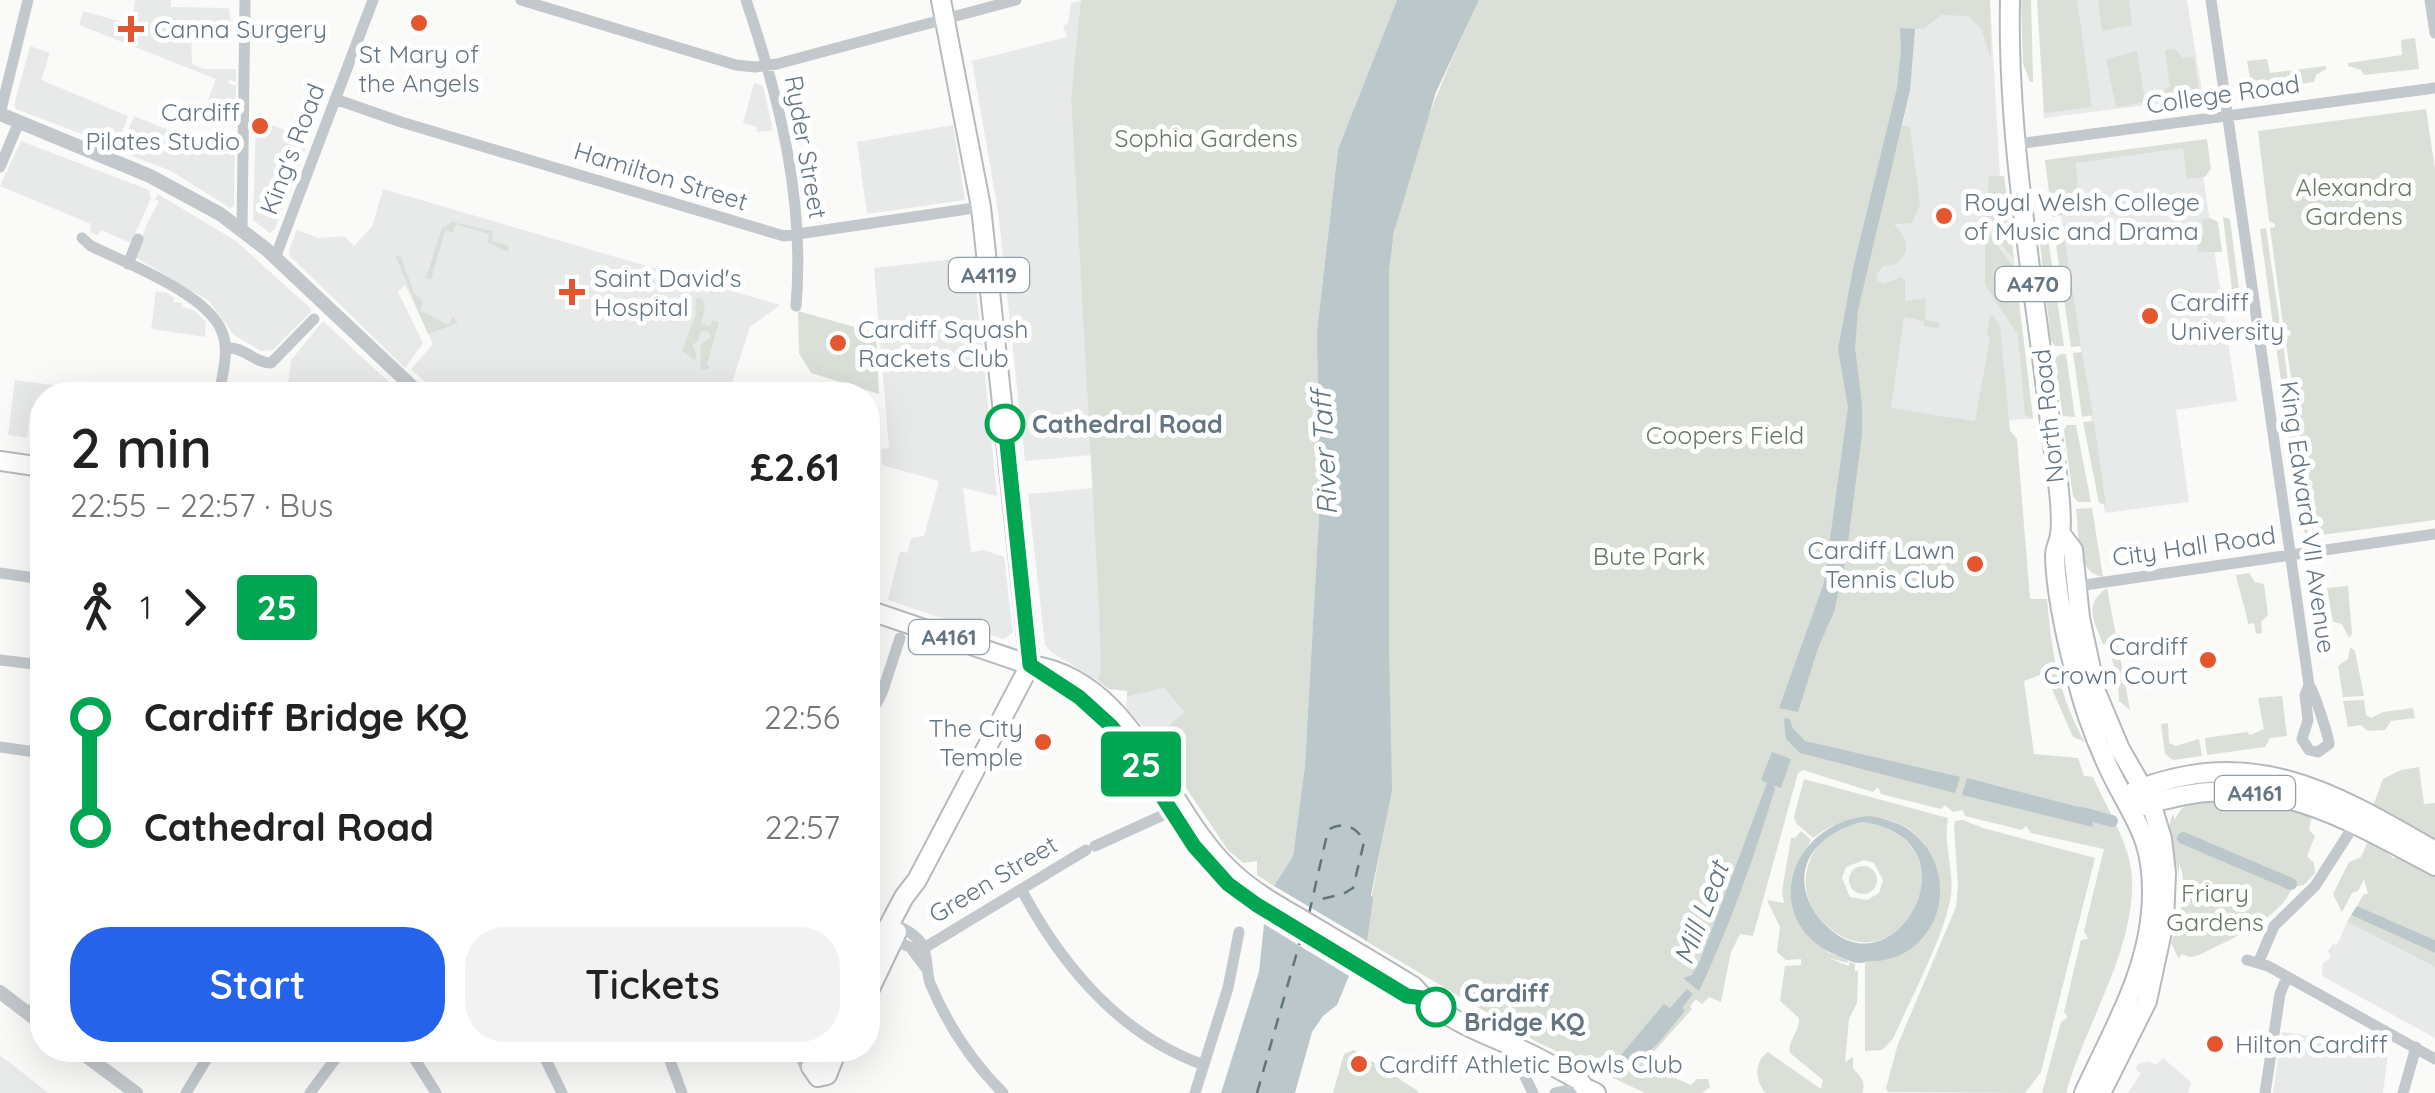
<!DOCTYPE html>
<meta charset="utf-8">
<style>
body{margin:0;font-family:Quicksand,sans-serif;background:#f2f2f2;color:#222;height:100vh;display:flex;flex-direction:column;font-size:38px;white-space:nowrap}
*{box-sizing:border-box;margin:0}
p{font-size:32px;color:#767676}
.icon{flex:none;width:55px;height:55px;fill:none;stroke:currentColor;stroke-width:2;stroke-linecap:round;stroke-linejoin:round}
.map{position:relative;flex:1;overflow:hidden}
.side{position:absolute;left:30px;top:382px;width:850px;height:680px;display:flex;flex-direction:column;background:#fff;border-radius:40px;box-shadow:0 10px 40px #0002}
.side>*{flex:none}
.badge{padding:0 20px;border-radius:8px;font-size:35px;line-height:65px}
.map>.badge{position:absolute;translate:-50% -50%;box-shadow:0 0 0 5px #fff}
.legs{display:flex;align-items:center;gap:15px;height:110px;padding:0 40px;font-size:32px}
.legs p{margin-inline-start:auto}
.summary{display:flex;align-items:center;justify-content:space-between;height:170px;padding:0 40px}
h1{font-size:55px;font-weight:600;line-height:75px}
.primary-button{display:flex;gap:20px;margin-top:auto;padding:20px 40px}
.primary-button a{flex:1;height:115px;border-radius:40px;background:#2563eb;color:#fff;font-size:40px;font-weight:600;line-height:115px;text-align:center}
.primary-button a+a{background:#f2f2f2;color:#222}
ul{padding:0 40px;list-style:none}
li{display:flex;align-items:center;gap:35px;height:110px;font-size:38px}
li i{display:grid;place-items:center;width:15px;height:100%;margin:0 12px;background:currentColor}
li i::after{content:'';width:25px;height:25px;margin:-12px;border:8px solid;border-radius:50%;background:#fff}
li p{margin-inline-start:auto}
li:first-child i{background:linear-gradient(#0000 50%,currentColor 0)}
li:last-child i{background:linear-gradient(currentColor 50%,#0000 0)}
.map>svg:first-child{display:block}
.built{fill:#e8e9e9}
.green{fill:#dadfd7;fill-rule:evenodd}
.water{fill:#bbc7cb;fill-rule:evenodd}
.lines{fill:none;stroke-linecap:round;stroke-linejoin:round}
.canal{stroke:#bbc7cb;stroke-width:12}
.ferry{stroke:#60757c;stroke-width:2.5;stroke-dasharray:12 10;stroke-linecap:butt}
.primary-casing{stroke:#b5babe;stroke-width:22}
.minor{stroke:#c3c8cc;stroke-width:11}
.tertiary{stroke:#c3c8cc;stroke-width:14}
.primary{stroke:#fff;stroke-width:18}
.line-1-casing{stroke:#fff;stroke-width:22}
.line-1{stroke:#00a651;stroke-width:15}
.poi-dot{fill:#e4572e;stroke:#fff;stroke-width:4}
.stop-1-dot{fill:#fff;stroke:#00a651;stroke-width:5}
.labels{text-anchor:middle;stroke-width:10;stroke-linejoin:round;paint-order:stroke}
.shield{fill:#fff;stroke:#939fa8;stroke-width:2.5}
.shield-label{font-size:22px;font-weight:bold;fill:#657683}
.poi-label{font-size:25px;fill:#657683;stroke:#fff;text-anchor:start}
.street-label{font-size:25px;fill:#657683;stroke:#fff}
.park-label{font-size:25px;fill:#687a64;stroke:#fff}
.stop-label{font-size:25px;font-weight:bold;fill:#657683;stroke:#fff;text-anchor:start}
.water-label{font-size:28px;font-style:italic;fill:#60757c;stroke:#fff}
</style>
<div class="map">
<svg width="2435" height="1093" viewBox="0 0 2435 1093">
<rect width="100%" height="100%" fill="#fafaf8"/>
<path class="built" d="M135,0H171V7L229,8L231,22L174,24L173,32H191L192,64L204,69H236V82L229,80L228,83L236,86V111L233,113L207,103L216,79L79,25L83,11L132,25Z
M1990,0L2000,176H2004L2033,419L1976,421L1862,404L1855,348L1910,90L1915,29H1924L1940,15H1955Z
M2039,0H2187L2203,98L2044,118Z
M1082,1L1071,98L1091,455L1025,461L998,211L972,61L1067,37L1063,25L1068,24L1071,3Z
M30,46L50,53L41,80L128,116L116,147L16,109L14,105Z
M754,83L763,86L773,130L757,132L756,127L743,123Z
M134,116L217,150L235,153L234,206L230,208L171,171L122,152L120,149Z
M256,119L309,139L275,229L270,233L253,220Z
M953,125L965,200L867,214L857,142Z
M21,141L149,190L151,198L131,243L101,230L98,235L90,232L91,224L0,186Z
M2198,142L2237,401L2176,410L2189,502L2105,513L2053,161Z
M383,189L780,305L750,327L729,392L703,384L698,395H440L411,369L433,344L405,285L398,292L423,343L405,368L290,256L289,250L297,230L319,238L344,236L354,246L372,227Z
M158,194L236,241L310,308L311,312L273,350L261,351L234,335L209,301L135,257L148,221L159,202L155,199Z
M973,257L997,496L963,488L971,552L983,550L1004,557L1013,633L1003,639L888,600L900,551L907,553L911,538L924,536L939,481L882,465L881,449L889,448L874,268Z
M156,291L167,293L174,298L173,302L182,303V307L194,310L206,322L205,337L151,329Z
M323,321L379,373L404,395H307L288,383L291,360Z
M15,380L76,388L75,395H42V409L31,408L27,438L8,435Z
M1094,488L1101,639V673L1097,680L1052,653L1045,645L1028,494Z
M1164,688L1184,712L1153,739L1126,707L1127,697Z
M2347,922L2435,967V1038L2322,976L2323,963L2331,958L2328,951L2333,944L2337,945Z
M2282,1032L2339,1040L2340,1036L2357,1035L2383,1046L2388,1054L2383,1093H2273Z
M0,1056L13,1065L48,1093H0Z
M2163,1058L2191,1082L2188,1093H2128L2141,1073L2135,1069L2138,1064L2149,1061L2156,1065Z"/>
<path class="green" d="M1081,0H1397L1338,149L1317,331L1319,516L1305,765L1293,856L1274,886L1257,875V861L1243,863L1228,850L1153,739L1184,712L1164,688L1127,697V691L1109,689L1097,680L1101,673L1099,607L1071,98Z
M1479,0H1990L1991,60L1982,30L1968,16L1941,15L1924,29H1915L1910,90L1902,125L1910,127L1920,204L1912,223L1894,224C1906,237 1913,251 1896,264L1883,266L1876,275L1878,281L1884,284L1901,277L1905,280V301L1926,298L1925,320L1939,323V328L1924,326V321L1904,317L1891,408L1975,421L1990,338L1987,336L1990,316L1992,315L2000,325L2010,431L2017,439L2030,599H2047C2051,649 2059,698 2085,742L2073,737L2045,673L2024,681L2034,754L2078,758L2084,776L2093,777C2106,807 2131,845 2132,878C2135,951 2085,1024 2066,1093H2042L2061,1022L2068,1017L2064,1012L2081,940L2088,939L2084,931L2104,849L2031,833L2026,826L2022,830L1965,816L1963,810L1953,812L1945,805L1941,809L1881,794L1878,787L1873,792L1803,770L1798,773L1753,936L1740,934L1731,952L1721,1002L1709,997L1702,1004L1696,999L1690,1006L1692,1009L1643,1064L1691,1085L1697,1079H1708L1710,1087L1702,1093H1645L1535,1041L1364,940L1385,824L1389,271C1399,176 1439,86 1479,0Z
M2021,0H2031L2033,82H2030L2023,63Z
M2037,0H2077L2092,107L2044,113Z
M2098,0H2129L2132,25L2102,31Z
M2415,38L2419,69L2364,75L2361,70L2348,66V63L2402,55L2401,40Z
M2175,49L2183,58L2194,57L2199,92L2194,97L2166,100L2164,88L2170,87L2165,50Z
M2137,51L2145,102L2116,107L2106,59Z
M2267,59L2270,73L2326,66V69L2316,75L2314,82L2252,91L2247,61Z
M2426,109L2435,169V520L2313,536L2300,444L2306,443L2305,439H2300L2285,336L2291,335L2290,330L2284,331L2270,228L2275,227V224L2269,221L2258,131Z
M2207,139L2211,169L2205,177L2187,179L2183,148L2076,163L2079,212L2052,217L2045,160Z
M1989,176H2004L2014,260L1986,224Z
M2223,217L2230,219L2241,305L2234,306Z
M2210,218L2218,222L2222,252H2198L2196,237L2204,235L2202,219Z
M452,222L493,231L492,241L509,246L508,252L488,243L489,234L456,224L453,232L445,230L431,280L426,278L442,228Z
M2053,224L2063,228L2081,346L2071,347Z
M2038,225H2046L2064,346H2055L2051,341Z
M2266,228L2281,331L2274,332L2260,229Z
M1985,229L2015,269L2033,419L2025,415L2018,335L1985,285Z
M395,255L401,257L414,293L423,302L420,310L448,325L453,317L458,323L428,334Z
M697,298L703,300L705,309L701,323L710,326L712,320L719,322L707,364L710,368L701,370L700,346L711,337L707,331H701L698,341L692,345L697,355L695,361L682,351L697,311L694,309Z
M798,311L876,333L879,394L811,373L799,353Z
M2282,337L2308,530L2306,536L2301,523L2275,338Z
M2082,352L2093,415L2082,417L2073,353Z
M2060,354H2066L2075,417L2063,416L2054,359Z
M2094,421L2106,505L2099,503L2083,422Z
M2067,425H2076L2091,502H2078L2073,496L2064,430Z
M2092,508L2103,577C2075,573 2079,532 2076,509Z
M2249,573L2255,582L2264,584L2268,615L2261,622L2262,633L2256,634L2254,623L2248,624C2245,605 2239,591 2236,575Z
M2348,586L2352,634L2349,638L2342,624L2333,622L2327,588Z
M2107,588L2130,710L2119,701L2118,680L2108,645L2103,644C2094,621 2083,604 2107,588Z
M2350,647L2355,651L2364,696L2343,697L2338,666L2348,659Z
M2282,696L2287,736L2270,738L2265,747L2207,755L2205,738L2247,732L2250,735L2264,729L2258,698Z
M2364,700L2366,715L2371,718L2383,712L2413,708L2415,718L2391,721L2385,730L2368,731L2361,725L2348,727L2343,701Z
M2168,723L2169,743L2176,746L2199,739L2202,756L2173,760L2165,754L2161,724Z
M2419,767L2424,804L2435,803V842L2373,806L2383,779L2401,770Z
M1804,779L1948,818C1943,844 1954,869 1951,895C1946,933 1909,1002 1893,1039L1882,1050L1865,1051V963C1884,955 1903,959 1921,940C1938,922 1938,906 1933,883C1931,871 1931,854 1925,845C1899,807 1845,813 1813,838L1796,823L1794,817Z
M2226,797L2254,806L2266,803L2273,809L2282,805L2292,811L2298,809L2306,811L2311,819L2309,830L2315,836L2307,856L2314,863L2315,873L2304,885L2292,887C2282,918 2229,940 2199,955L2190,957L2181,954L2179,959L2171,943C2179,923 2189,883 2179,863V880C2178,857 2162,836 2173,814L2175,820C2183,798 2205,799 2226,797Z
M1963,820L1983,828L2095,858L2041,1072L2025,1093L1888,1092L1886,1088L1898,1044L1956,907L1958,887L1954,827L1955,821Z
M1862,822C1983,839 1896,1002 1820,919C1796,893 1804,850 1833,832C1841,826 1852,825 1862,822ZM1864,860L1874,863L1883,880L1879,893L1867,900L1850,897L1842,878L1846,867Z
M1801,831L1811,840L1794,871L1827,952L1848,960L1847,963L1826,957L1849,966V962L1855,964V971H1858L1857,1003L1849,1019L1845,1062L1853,1057V1068C1859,1076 1867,1081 1862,1093H1765C1755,1079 1754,1062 1768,1052L1821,1089L1823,1080L1790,1053C1787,1040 1800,1032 1799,1018L1780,1001L1785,966L1801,965V959L1786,960L1777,952L1780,927L1767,900L1784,903L1782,891L1791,838H1795Z
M2373,840L2393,858L2400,856L2435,875V940L2357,906L2364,894H2368L2364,879L2358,891L2352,893L2342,912L2333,894L2349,862L2361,857L2368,841Z
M1849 880a14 14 0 1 1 28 0a14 14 0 1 1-28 0Z
M2351,915L2435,953V967L2347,922Z
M1354,1050L1418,1091V1093H1333L1344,1054Z"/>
<path class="water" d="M1397,0H1479L1436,92L1394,232L1389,271V648L1392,790L1371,895L1373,898L1367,941L1274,886L1293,856L1305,765L1319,516L1317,331L1338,149Z
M1900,28L1915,29L1910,90L1858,310L1855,348L1862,404V434L1846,558L1834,612L1818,648L1798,712L1779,708L1824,583L1848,407L1838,349L1854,264L1897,88L1901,50Z
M1784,718L1790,719L1792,727L1805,741L1960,777L1955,793L1800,753L1786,739Z
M1772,752L1791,759L1781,788L1773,785L1775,789C1754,857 1730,926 1699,991L1683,978L1692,975L1701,958L1767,783L1761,780Z
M1967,778L2090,810L2093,827L1962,795Z
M1870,816C1885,819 1900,822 1912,832C1945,858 1950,909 1921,940C1909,953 1891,961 1873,961C1869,961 1864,963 1859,963C1852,963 1844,958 1838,956C1758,923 1787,822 1870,816ZM1862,822C1980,838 1899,989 1831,930C1823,923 1816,916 1811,906C1790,862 1822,832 1862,822Z
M2357,906L2435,940V953L2351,915Z
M1264,924L1349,976L1337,1005L1323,1016L1312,1032L1295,1093H1221L1259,972Z
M1687,989L1693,994L1682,1008L1685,1011C1668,1030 1643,1071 1615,1062L1664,1004L1670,1008Z"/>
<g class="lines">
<path class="canal" d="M2082,813L2112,821
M2183,838L2291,884"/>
<path class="ferry" d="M1309,914L1328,830C1342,821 1358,826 1364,842L1353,888L1343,894L1313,901
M1257,1093L1303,931"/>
<g class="primary-casing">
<path id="primary" d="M941,0L981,207L1030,665
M2010,0C2007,141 2034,282 2050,422C2053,449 2064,509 2060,535C2059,542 2055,548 2055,556C2056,595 2066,638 2076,676C2084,709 2097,744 2112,775C2135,821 2153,839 2152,895C2151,969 2113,1029 2084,1093
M0,461L42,467
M2061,534L2073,550L2080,618L2096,692L2120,749L2151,803L2162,839L2166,873L2164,922L2147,1001L2101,1093
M868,610L1030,665C1136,680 1163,809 1232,872C1252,891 1277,905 1301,919C1338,941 1376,963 1413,986C1439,1017 1479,1032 1515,1047C1537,1056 1558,1069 1579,1080L1584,1087L1596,1093
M2134,791C2253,744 2333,792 2435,851
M2143,806C2259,766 2336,813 2435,866
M868,965L904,897L917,880L1030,665
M868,993L897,932
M830,1063L825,1059H816L811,1067L818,1077L827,1075L837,1050"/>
</g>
<path class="minor" d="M521,0L736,65L755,67L777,64L1016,0
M746,0C780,100 805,200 796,306
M2211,0L2309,685C2314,691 2329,738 2329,744L2318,752L2309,750L2302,739L2308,720L2305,695L2309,685
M2430,0L2435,33
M335,99L401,122L784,236L981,207
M0,114L28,0
M2017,144L2435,88
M0,167L19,122
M242,229L245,0
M82,238L91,246C126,263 208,294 222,332C230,351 222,375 219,395
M275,258L373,0
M128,264L138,239
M225,348C244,346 254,363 271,363L314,319
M0,573L42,579
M2078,586L2435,534
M0,660L42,665
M868,719L882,693L900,638
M0,747L42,753
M1095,846L1172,811
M1021,889C1062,966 1119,1035 1204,1065
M892,923C903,928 916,934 923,946C928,957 926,971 930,983C947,1024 972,1062 1003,1093
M891,939L910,947L925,967
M924,948L1086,850
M2247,960L2268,966L2435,1059
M2259,961L2274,926L2315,886L2351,830L2353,818
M31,1015L36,1003L42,820
M1511,1048L1533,1093
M409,1050L436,1093
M541,1050L562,1093
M666,1050L682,1093
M798,1050L805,1067L813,1073
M186,1093L212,1050
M310,1093L342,1050
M1195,1093L1228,988L1239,932
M1555,1093L1576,1088
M2265,1093L2280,994L2287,977
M2403,1093L2416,1047"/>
<path class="tertiary" d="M0,114L150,176L220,214L266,249L421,395
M0,992L42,1024
M78,1050L136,1093"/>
<use href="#primary" class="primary"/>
</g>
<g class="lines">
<g class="line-1-casing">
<path id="line-1" d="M1005,424L1030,665L1079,697L1111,726L1138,759L1194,846L1228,884L1257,905L1407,996L1423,998L1436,1007"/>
</g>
<use href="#line-1" class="line-1"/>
</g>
<g class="poi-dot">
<circle cx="419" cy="23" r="10"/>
<path d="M126 14h10v10h10v10h-10v10h-10v-10h-10v-10h10z"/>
<circle cx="260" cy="126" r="10"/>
<circle cx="1944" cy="216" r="10"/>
<path d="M567 277h10v10h10v10h-10v10h-10v-10h-10v-10h10z"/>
<circle cx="2150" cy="316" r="10"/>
<circle cx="838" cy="343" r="10"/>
<circle cx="1975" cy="564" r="10"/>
<circle cx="2208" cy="660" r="10"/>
<circle cx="1043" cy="742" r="10"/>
<circle cx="2215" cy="1044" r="10"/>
<circle cx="1359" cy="1064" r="10"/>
</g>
<g class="stop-1-dot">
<circle cx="1005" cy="424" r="18"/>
<circle cx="1436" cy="1007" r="18"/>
</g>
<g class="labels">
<g class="shield">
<rect x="949" y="258" width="80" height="34" rx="8"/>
<rect x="1995.5" y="267" width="75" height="34" rx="8"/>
<rect x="909" y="620" width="80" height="34" rx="8"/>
<rect x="2215" y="776" width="80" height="34" rx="8"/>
</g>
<g class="shield-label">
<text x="989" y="283">A4119</text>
<text x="2033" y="292">A470</text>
<text x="949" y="645">A4161</text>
<text x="2255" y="801">A4161</text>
</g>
<g class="poi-label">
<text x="154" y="38">Canna Surgery</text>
<text x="419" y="63" text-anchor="middle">St Mary of<tspan x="419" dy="29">the Angels</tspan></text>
<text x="240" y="121" text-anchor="end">Cardiff<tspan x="240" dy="29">Pilates Studio</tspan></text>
<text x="1964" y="211">Royal Welsh College<tspan x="1964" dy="29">of Music and Drama</tspan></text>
<text x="594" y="287">Saint David's<tspan x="594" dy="29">Hospital</tspan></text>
<text x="2170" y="311">Cardiff<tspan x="2170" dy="29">University</tspan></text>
<text x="858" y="338">Cardiff Squash<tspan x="858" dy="29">Rackets Club</tspan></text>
<text x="1955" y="559" text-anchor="end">Cardiff Lawn<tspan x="1955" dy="29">Tennis Club</tspan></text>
<text x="2188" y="655" text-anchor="end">Cardiff<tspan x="2188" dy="29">Crown Court</tspan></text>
<text x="1023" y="737" text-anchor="end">The City<tspan x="1023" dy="29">Temple</tspan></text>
<text x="2235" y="1053">Hilton Cardiff</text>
<text x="1379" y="1073">Cardiff Athletic Bowls Club</text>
</g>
<g class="street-label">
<text transform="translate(2223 94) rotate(-8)" y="9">College Road</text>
<text transform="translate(806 147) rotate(80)" y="9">Ryder Street</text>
<text transform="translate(292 149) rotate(-69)" y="9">King's Road</text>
<text transform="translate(661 176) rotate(17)" y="9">Hamilton Street</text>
<text transform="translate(2048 416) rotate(-96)" y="9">North Road</text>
<text transform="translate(2308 517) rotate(82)" y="9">King Edward VII Avenue</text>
<text transform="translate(2194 546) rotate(-8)" y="9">City Hall Road</text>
<text transform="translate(993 879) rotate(-31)" y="9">Green Street</text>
</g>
<g class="park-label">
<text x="1206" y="147">Sophia Gardens</text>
<text x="2354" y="196">Alexandra<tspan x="2354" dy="29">Gardens</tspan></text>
<text x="1725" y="444">Coopers Field</text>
<text x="1649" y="565">Bute Park</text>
<text x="2215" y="902">Friary<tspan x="2215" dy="29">Gardens</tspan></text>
</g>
<g class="stop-label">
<text x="1032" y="433">Cathedral Road</text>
<text x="1464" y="1002">Cardiff<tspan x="1464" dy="29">Bridge KQ</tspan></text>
</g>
<g class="water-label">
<text transform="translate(1324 453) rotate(-93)" y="10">River Taff</text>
<text transform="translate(1701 913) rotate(-69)" y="10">Mill Leat</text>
</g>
</g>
</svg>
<b class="badge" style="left:1141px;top:764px;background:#00a651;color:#fff">25</b>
<section class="side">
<div class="summary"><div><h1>2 min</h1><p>22:55 – 22:57 · Bus</p></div><b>£2.61</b></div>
<div class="legs"><svg class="icon" aria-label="walk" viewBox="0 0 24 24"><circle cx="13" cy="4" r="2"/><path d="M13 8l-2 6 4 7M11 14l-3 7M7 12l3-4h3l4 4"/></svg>1<svg class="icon" aria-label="forward" viewBox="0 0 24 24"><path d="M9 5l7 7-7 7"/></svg><b class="badge" style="background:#00a651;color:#fff">25</b></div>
<ul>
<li><i style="color:#00a651"></i><b>Cardiff Bridge KQ</b><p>22:56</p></li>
<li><i style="color:#00a651"></i><b>Cathedral Road</b><p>22:57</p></li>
</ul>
<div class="primary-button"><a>Start</a><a>Tickets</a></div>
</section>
</div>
